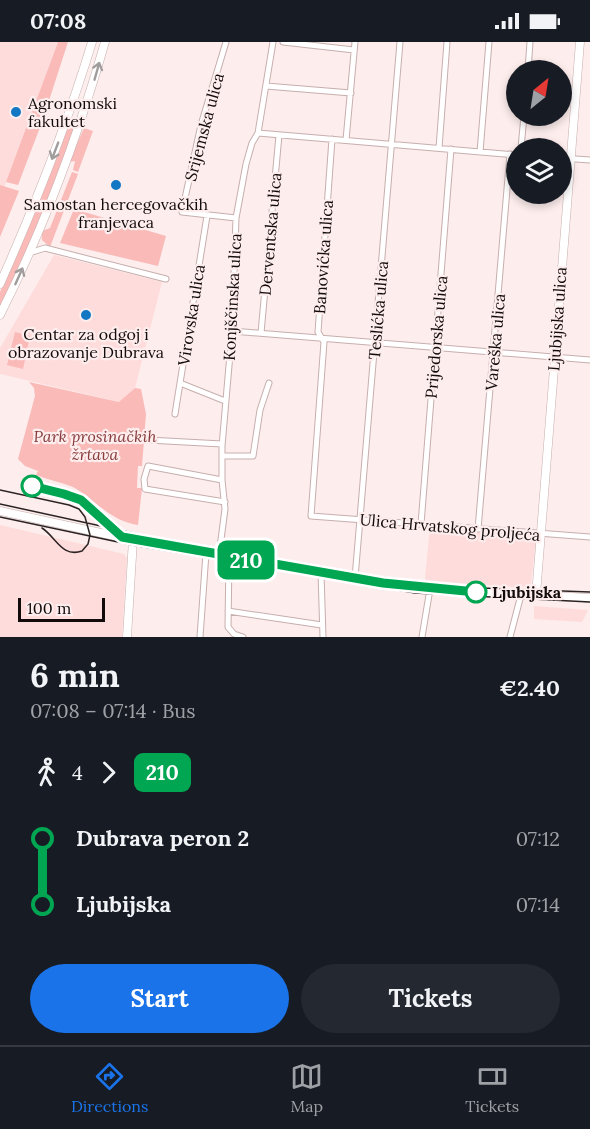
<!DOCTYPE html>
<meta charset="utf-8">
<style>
body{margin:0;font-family:Lora,serif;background:#242831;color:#f1f3f6;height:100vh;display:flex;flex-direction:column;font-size:22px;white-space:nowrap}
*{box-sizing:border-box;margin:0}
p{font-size:20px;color:#9ea1a6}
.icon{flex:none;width:33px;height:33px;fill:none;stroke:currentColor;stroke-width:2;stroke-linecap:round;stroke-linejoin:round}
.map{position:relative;height:595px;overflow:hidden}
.sheet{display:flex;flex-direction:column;background:#171b24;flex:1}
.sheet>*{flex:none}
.badge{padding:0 12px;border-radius:9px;font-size:21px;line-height:39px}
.needle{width:39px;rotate:30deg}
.controls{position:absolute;left:506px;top:18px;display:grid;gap:12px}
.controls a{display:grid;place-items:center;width:66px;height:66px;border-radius:50%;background:#171b24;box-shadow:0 3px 9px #0003;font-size:30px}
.scale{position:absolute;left:18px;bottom:15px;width:87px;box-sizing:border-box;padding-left:6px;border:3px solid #130b0b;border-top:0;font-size:16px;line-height:21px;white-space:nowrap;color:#130b0b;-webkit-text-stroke:4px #fdeded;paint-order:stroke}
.map>.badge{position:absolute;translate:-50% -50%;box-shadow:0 0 0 3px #fff}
.legs{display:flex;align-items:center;gap:9px;height:66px;padding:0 30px;font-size:20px}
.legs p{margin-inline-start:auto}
.head{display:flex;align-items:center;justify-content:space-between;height:102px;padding:0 30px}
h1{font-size:33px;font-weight:700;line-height:45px}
.button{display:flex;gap:12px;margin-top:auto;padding:12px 30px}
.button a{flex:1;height:69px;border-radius:36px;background:#1a73e8;color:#fff;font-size:24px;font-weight:700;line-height:69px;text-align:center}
.button a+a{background:#242831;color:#f1f3f6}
ul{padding:0 30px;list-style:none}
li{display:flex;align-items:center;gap:21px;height:66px;font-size:22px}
li i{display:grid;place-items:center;width:9px;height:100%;margin:0 8px;background:currentColor}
li i::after{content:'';width:15px;height:15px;margin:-8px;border:4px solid;border-radius:50%;background:#171b24}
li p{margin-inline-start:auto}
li:first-child i{background:linear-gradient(#0000 50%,currentColor 0)}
li:last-child i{background:linear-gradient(currentColor 50%,#0000 0)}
.status{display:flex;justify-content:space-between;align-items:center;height:42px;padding:0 30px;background:#171b24;direction:ltr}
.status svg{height:16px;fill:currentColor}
.tabs{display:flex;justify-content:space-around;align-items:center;height:84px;border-top:2px solid #363941;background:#171b24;font-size:16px;color:#9ea1a6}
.tabs a{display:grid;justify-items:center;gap:3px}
.tabs .active{color:#1a73e8}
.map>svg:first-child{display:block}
.built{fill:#fedcdb}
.green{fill:#f9bab8}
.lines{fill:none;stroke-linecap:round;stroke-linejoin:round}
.street-casing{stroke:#c6afad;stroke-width:7}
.secondary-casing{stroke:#c6afad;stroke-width:9}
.street{stroke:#fff;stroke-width:5}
.secondary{stroke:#fff;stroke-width:8}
.tram{stroke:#2c2424;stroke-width:1.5}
.oneway{stroke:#a19d9d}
.line-1-casing{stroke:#fff;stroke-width:14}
.line-1{stroke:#00a651;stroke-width:9}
.poi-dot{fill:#1377c3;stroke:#fdeded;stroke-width:2}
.stop-1-dot{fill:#fff;stroke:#00a651;stroke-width:3}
.labels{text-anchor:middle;stroke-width:4.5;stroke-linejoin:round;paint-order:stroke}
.poi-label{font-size:16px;fill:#130b0b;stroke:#fdeded}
.street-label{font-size:16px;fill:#130b0b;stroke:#fdeded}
.park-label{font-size:16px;font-style:italic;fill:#873b3c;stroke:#fdeded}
.stop-label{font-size:16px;font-weight:bold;fill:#130b0b;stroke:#fdeded;text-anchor:start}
</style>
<div class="status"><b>07:08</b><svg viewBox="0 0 49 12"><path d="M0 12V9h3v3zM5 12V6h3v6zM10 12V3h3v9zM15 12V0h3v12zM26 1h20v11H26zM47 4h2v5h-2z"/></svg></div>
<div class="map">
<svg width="590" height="595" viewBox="0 0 590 595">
<rect width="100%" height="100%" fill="#fdeded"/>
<path class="built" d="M0,0H58L0,157Z
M54,213L162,240L135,346L120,360L0,332V306Z
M0,483L124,512L127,517L122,595H0Z
M430,485L534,495L536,498L531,541L527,544L517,545L426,539L425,535Z
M534,564L588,568L582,580L534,577Z"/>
<path class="green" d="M58,0H68L42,80L18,143L6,140Z
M68,81L76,83C53,145 29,206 0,265V250L39,161Z
M84,86L93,89L78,130L73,128L75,119L69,120Z
M72,130L78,132L50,205L42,198V189L50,186Z
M0,143L19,149L0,195Z
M74,167L166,194L158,224L60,201Z
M15,290L30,294L23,327L7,323Z
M29,340L119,360L135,346L141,347L146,372L142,424H138L137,446H142L138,483C110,479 96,458 73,445C61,440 48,438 36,433L38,429L25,424L18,417L35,354L34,346Z"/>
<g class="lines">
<g class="street-casing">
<path id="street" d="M226,0L201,83L182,170L236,176
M283,0L354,8
M528,28L530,0
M266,44L351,51
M258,91L516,113
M332,97L318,290L324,300L311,474L590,495
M346,98L355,0
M439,106L447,0
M521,106L524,74
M480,110L489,0
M561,116L590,118
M29,211L45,206L166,237
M232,289L590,318
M261,291L279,93
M180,341L225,359
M175,372L207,174
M148,398L222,402
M223,414H253L260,368L269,341
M222,438L148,424L144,437L145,447L225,460
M421,482L451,107
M478,487L510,112
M219,513L225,467L222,438V404L232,289L236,176L246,122L252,101L258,91L273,0
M229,515L228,585L234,592L243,595
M321,531L323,595
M355,536L400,0
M228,569L322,583
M200,595L206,511
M422,595L430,547
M510,595L521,553"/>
</g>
<g class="secondary-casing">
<path id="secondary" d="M0,242C35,163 67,83 92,0
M0,273C44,186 78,94 105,0
M0,469L133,498L383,541L442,548L590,556
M536,553L580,0
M127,595L133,498"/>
</g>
<use href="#street" class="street"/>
<use href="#secondary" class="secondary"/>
<path class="tram" d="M0,448L69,463L79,467L85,475L90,493L88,502L82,509C62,516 56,495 42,486
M0,462L165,498L399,538L481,546L590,550
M0,475L132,503L415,551L590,560"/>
</g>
<defs><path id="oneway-shaft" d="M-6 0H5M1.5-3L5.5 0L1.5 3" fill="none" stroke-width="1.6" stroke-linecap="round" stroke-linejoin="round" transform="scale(1.5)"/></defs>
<g class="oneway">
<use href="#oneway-shaft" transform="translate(97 29) rotate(-74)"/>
<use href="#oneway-shaft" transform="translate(55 109) rotate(111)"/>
<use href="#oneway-shaft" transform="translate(19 234) rotate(-66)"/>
</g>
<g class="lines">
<g class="line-1-casing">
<path id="line-1" d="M32,444L64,452L81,458L122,495L383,541L476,550"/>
</g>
<use href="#line-1" class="line-1"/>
</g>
<g class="poi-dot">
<circle cx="16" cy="70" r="6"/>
<circle cx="116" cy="143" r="6"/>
<circle cx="86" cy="273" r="6"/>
</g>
<g class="stop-1-dot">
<circle cx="32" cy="444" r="10"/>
<circle cx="476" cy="550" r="10"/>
</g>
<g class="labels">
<g class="poi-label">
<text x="28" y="67" text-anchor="start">Agronomski<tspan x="28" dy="18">fakultet</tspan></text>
<text x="116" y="168">Samostan hercegovačkih<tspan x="116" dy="18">franjevaca</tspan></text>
<text x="86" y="298">Centar za odgoj i<tspan x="86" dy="18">obrazovanje Dubrava</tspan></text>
</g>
<g class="street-label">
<text transform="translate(204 85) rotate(-75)" y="6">Srijemska ulica</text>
<text transform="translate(270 192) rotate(-85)" y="6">Derventska ulica</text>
<text transform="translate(323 215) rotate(-86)" y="6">Banovićka ulica</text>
<text transform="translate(232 255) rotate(-87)" y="6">Konjščinska ulica</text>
<text transform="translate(378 268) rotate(-85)" y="6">Teslićka ulica</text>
<text transform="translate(191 273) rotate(-81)" y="6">Virovska ulica</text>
<text transform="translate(557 277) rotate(-86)" y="6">Ljubijska ulica</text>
<text transform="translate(436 295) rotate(-85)" y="6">Prijedorska ulica</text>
<text transform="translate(495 300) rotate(-85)" y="6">Vareška ulica</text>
<text transform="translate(450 485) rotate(5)" y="6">Ulica Hrvatskog proljeća</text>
</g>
<g class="park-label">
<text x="95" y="400">Park prosinačkih<tspan x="95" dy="18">žrtava</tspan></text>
</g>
<g class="stop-label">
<text x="492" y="556">Ljubijska</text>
</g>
</g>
</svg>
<div class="controls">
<a><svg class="needle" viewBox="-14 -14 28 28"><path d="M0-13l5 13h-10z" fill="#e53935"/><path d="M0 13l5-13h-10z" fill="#9ea1a6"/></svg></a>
<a><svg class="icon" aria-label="layers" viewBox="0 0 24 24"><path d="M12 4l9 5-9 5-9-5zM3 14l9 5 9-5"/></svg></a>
</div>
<div class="scale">100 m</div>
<b class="badge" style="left:246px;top:518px;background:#00a651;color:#fff">210</b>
</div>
<section class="sheet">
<div class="head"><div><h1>6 min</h1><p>07:08 – 07:14 · Bus</p></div><b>€2.40</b></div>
<div class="legs"><svg class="icon" aria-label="walk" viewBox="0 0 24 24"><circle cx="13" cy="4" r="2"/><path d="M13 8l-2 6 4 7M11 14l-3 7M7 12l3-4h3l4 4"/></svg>4<svg class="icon" aria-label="forward" viewBox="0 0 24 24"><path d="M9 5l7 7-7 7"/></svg><b class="badge" style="background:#00a651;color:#fff">210</b></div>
<ul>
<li><i style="color:#00a651"></i><b>Dubrava peron 2</b><p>07:12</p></li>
<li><i style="color:#00a651"></i><b>Ljubijska</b><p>07:14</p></li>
</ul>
<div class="button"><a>Start</a><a>Tickets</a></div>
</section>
<nav class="tabs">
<a class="active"><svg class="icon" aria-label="directions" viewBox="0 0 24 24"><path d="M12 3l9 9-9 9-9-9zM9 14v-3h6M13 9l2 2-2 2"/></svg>Directions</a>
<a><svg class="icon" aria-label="map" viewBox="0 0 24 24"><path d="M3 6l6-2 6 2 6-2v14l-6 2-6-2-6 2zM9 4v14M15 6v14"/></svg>Map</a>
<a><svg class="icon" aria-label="tickets" viewBox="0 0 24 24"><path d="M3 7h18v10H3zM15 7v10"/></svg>Tickets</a>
</nav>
